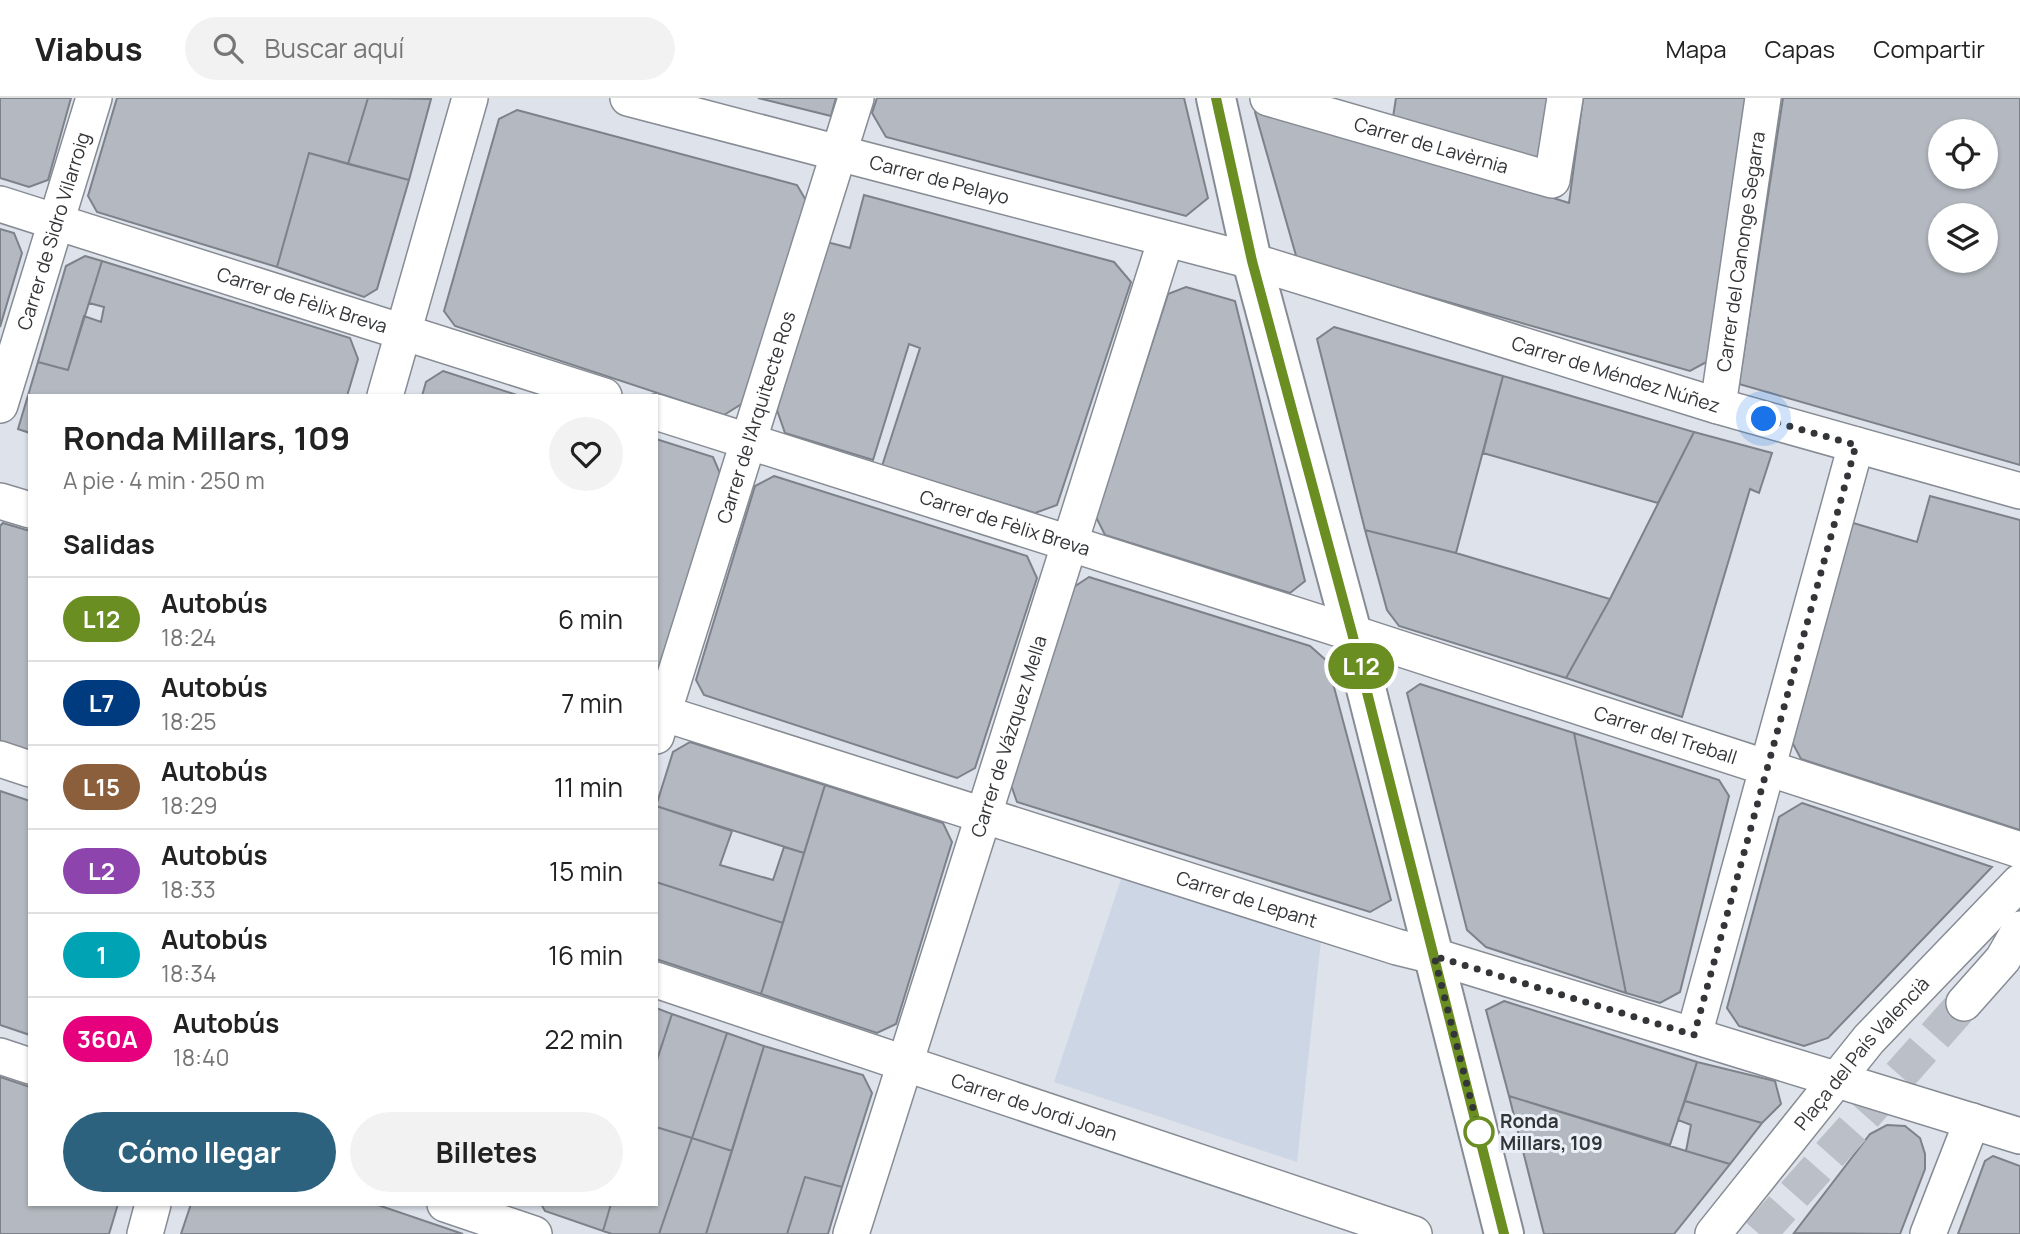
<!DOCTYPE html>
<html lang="es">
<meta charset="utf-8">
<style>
body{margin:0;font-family:Manrope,sans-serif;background:#f2f2f2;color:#222;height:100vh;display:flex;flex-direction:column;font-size:26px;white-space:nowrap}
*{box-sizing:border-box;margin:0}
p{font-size:23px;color:#767676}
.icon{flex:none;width:38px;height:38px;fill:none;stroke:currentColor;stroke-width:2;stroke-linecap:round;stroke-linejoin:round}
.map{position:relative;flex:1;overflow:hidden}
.panel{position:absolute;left:28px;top:296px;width:630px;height:812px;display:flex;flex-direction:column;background:#fff;border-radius:0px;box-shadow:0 2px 5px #0004}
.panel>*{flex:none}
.badge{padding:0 14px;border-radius:23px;font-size:24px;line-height:46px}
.fabs{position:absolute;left:1928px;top:21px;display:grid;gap:14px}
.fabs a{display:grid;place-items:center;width:70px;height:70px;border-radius:50%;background:#fff;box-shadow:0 2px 5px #0004;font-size:35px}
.you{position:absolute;width:35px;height:35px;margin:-18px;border:5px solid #fff;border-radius:50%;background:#1a73e8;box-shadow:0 0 0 10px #1a73e833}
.map>.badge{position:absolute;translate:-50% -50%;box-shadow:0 0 0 4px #fff}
h2{padding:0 35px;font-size:26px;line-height:63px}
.round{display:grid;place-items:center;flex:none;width:74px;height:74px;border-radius:37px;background:#f2f2f2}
.overview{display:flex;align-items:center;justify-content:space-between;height:119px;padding:0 35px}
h1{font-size:33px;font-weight:700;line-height:52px}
.button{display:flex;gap:14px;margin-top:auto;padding:14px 35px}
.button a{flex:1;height:80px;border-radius:42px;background:#2d627e;color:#fff;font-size:28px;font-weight:700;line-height:80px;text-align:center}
.button a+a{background:#f2f2f2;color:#222}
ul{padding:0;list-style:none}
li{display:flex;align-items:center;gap:21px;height:84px;padding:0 35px;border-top:2px solid #e0e0e0}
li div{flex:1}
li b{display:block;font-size:26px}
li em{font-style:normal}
li .badge{min-width:77px;font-weight:700;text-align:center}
header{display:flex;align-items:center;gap:42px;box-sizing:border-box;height:98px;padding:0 35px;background:#fff;border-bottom:2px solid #e0e0e0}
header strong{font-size:33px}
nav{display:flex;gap:38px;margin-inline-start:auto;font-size:24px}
.search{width:490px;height:63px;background:#f2f2f2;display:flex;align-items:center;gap:18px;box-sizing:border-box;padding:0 24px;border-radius:38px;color:#767676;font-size:26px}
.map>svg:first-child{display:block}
.built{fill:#cdd6e5}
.building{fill:#b4b9c1;stroke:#7d8189;stroke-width:2;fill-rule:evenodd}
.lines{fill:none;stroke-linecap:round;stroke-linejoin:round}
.minor-tunnel{stroke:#bbbfc7;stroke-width:35;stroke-dasharray:35 18;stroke-linecap:butt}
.minor-casing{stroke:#878c94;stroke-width:38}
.major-casing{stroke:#878c94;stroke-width:42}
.minor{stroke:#fff;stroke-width:35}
.major{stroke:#fff;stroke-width:38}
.line-casing{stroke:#fff;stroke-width:16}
.line{stroke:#6b8e23;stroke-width:10}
.walk{stroke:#333538;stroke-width:7;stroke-dasharray:0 12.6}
.stop-dot{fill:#fff;stroke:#6b8e23;stroke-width:3.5}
.labels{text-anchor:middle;stroke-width:6;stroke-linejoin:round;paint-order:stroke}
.street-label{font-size:19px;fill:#333538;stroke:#eaeff8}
.stop-label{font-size:19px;font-weight:bold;fill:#333538;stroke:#eaeff8;text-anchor:start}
</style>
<header>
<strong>Viabus</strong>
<div class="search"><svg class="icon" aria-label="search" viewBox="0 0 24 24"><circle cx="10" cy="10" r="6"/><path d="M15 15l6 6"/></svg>Buscar aquí</div>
<nav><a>Mapa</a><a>Capas</a><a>Compartir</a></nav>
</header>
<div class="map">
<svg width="2020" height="1136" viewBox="0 0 2020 1136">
<rect width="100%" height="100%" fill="#dde2eb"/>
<path class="built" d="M1125,769L1322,833L1297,1064L1054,984Z"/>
<path class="building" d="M0,0H71L48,82L29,89L0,80Z
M117,0H368L348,66L309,55L277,169L97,114L88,98Z
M368,0L431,1L409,82L348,66Z
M758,0H836L831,18Z
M877,0H1184L1208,100L1186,118L886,39L872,15Z
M1396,0H1550L1540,66L1393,19Z
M1583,0H1750L1710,262L1690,273L1297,161L1255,14L1263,9L1569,105Z
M1783,0H2020V367L1739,286ZM1941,33H1986V79H1941ZM1941,117H1986V163H1941Z
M517,12L797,87L807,104L743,305L724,317L455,228L444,213L499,21Z
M309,55L409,82L377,191L364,199L277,169Z
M864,97L1114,164L1131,184L1057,407L1035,415L882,368L920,250L909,246L873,362L785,335L777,312L823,143L850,150Z
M0,131L14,135L22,155L0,229Z
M85,158L102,163L68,272L38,264L66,168Z
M102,163L350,240L358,261L347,298H30V335L18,331L38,264L68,272L84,218L101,224L104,209L89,205Z
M1186,189L1235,203L1305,483L1290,495L1105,437L1096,419L1168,196Z
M1334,229L1503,278L1456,455L1365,432L1317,241Z
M443,273L520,298H422L426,284Z
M1503,278L1694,334L1658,405L1483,355Z
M1694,334L1772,355L1759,395L1750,391L1682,619L1566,580L1610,501Z
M656,341L713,359L722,380L659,569L656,570Z
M774,378L1027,458L1037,480L975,670L957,680L704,597L696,582L755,388Z
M1930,398L2020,422V732L1801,661L1792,644L1850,424L1917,444Z
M3,425L30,433V653L0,643V428Z
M1365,432L1456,455L1610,501L1566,580L1399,528L1387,512Z
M1089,479L1310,548L1327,563L1391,802L1370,814L1017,704L1011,687L1074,489Z
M1420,586L1574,635L1626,895L1486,849L1467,832L1407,595Z
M1574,635L1719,682L1729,698L1680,894L1660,905L1626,895Z
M690,644L825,687L804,755L656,708L673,654Z
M825,687L943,725L952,744L896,926L877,935L761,896Z
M0,693L30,703V937L0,927Z
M1802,705L1992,769L1828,940L1804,948L1739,928L1727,910L1779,719Z
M656,708L732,733L720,767L773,782L784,749L804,755L783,825L656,784Z
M656,784L783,825L761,896L656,861Z
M1504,903L1697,964L1670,1047L1509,998L1486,912Z
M656,910L672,916L656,965Z
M672,916L727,935L692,1040L656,1029V965Z
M727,935L764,948L732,1053L692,1040Z
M764,948L863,977L872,995L842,1089L805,1079L787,1136H706Z
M1697,964L1775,983L1781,1006L1762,1025L1685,1003Z
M0,979L30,989V1106H118L109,1136H0Z
M1509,998L1686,1053L1730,1066L1674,1136H1544Z
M1685,1003L1762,1025L1730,1066L1686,1053L1691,1027L1678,1022Z
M1887,1027L1905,1028L1920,1040L1925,1056V1071L1900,1136L1794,1135L1870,1036Z
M656,1029L692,1040L659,1136H612L603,1133L611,1106H656Z
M692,1040L732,1053L706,1136H659Z
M1993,1058L2020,1068V1136H1958L1985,1063Z
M805,1079L842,1089L828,1136H787Z
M191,1106H375L463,1136H181Z
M541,1106H611L603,1133L545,1113Z"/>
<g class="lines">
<path class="minor-tunnel" d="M1759,1136L1964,905"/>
<g class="minor-casing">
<g id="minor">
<path id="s1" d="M628,0L1252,163L1718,308L2020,393"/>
<path id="s2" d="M1268,0L1552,82L1565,0"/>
<path id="s3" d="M0,106L604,298"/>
<path d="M385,298L470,0"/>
<path id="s4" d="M0,307L94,0"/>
<path id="s5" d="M1718,308L1763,0"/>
<path id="s6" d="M656,314L1352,535L2020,752"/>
<path d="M0,403L30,412"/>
<path id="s7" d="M656,613L1397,849L1434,858L2020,1038"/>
<path id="s8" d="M656,638L856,0"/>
<path d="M0,661L30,671"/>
<path id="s9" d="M656,882L1414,1136"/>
<path d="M1964,905L2003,861L2020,831"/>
<path d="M1694,937L1856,347"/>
<path d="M0,958L30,968"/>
<path d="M445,1106L534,1136"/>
<path d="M145,1136L153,1106"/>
<path id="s10" d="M851,1136L1166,141"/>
<path id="s11" d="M1713,1136L1869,941L2020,784"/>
<path d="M1928,1136L1972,1023"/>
</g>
</g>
<g class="major-casing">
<path id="major" d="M1216,0L1252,163L1352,535L1504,1136"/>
</g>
<use href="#minor" class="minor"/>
<use href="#major" class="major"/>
</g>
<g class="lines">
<g class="line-casing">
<path id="line" d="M1216,0L1252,163L1352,535L1504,1136"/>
</g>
<use href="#line" class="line"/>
<path class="walk" d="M1479,1034L1434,858L1694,937L1856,347L1764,321"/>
</g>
<circle class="stop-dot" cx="1479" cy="1034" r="14"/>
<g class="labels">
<g class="street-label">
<text dy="7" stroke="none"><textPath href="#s2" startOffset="170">Carrer de Lavèrnia</textPath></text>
<text dy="7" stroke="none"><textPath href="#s1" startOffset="322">Carrer de Pelayo</textPath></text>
<text dy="7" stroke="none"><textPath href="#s4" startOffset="182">Carrer de Sidro Vilarroig</textPath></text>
<text dy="7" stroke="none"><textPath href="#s5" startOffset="156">Carrer del Canonge Segarra</textPath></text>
<text dy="7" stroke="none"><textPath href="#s3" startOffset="317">Carrer de Fèlix Breva</textPath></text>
<text dy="7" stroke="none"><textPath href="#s1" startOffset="1026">Carrer de Méndez Núñez</textPath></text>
<text dy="7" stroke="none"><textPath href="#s8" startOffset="334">Carrer de l'Arquitecte Ros</textPath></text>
<text dy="7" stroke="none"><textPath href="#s6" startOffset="366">Carrer de Fèlix Breva</textPath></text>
<text dy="7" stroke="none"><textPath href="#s6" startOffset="1060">Carrer del Treball</textPath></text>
<text dy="7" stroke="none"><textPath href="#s10" startOffset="522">Carrer de Vázquez Mella</textPath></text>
<text dy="7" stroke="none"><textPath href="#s7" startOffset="620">Carrer de Lepant</textPath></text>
<text dy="7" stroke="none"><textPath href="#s11" startOffset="234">Plaça del País Valencià</textPath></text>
<text dy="7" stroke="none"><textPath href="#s9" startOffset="399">Carrer de Jordi Joan</textPath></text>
</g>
<g class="stop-label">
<text x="1500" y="1030">Ronda<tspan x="1500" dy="22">Millars, 109</tspan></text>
</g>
</g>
</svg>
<div class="fabs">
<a><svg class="icon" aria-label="locate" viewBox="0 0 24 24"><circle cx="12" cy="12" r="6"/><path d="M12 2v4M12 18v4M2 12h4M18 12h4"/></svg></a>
<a><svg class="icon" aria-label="layers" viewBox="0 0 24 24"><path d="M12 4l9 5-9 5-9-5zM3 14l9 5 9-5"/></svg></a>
</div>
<div class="you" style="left:1764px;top:321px"></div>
<b class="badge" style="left:1361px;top:568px;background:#6b8e23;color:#fff">L12</b>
<section class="panel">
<div class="overview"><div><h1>Ronda Millars, 109</h1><p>A pie · 4 min · 250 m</p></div><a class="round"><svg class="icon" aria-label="heart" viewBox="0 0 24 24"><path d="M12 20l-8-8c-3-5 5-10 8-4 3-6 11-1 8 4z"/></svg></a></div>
<h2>Salidas</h2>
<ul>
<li><span class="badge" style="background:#6b8e23;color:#fff">L12</span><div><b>Autobús</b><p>18:24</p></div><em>6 min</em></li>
<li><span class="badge" style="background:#003b80;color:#fff">L7</span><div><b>Autobús</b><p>18:25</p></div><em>7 min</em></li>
<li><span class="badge" style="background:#8b5e3c;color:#fff">L15</span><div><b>Autobús</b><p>18:29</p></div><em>11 min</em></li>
<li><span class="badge" style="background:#8e44ad;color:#fff">L2</span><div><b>Autobús</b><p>18:33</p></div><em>15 min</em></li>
<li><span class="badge" style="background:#00a3b4;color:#fff">1</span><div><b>Autobús</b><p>18:34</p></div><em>16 min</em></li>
<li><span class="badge" style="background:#e6007e;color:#fff">360A</span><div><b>Autobús</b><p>18:40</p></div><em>22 min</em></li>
</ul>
<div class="button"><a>Cómo llegar</a><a>Billetes</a></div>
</section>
</div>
